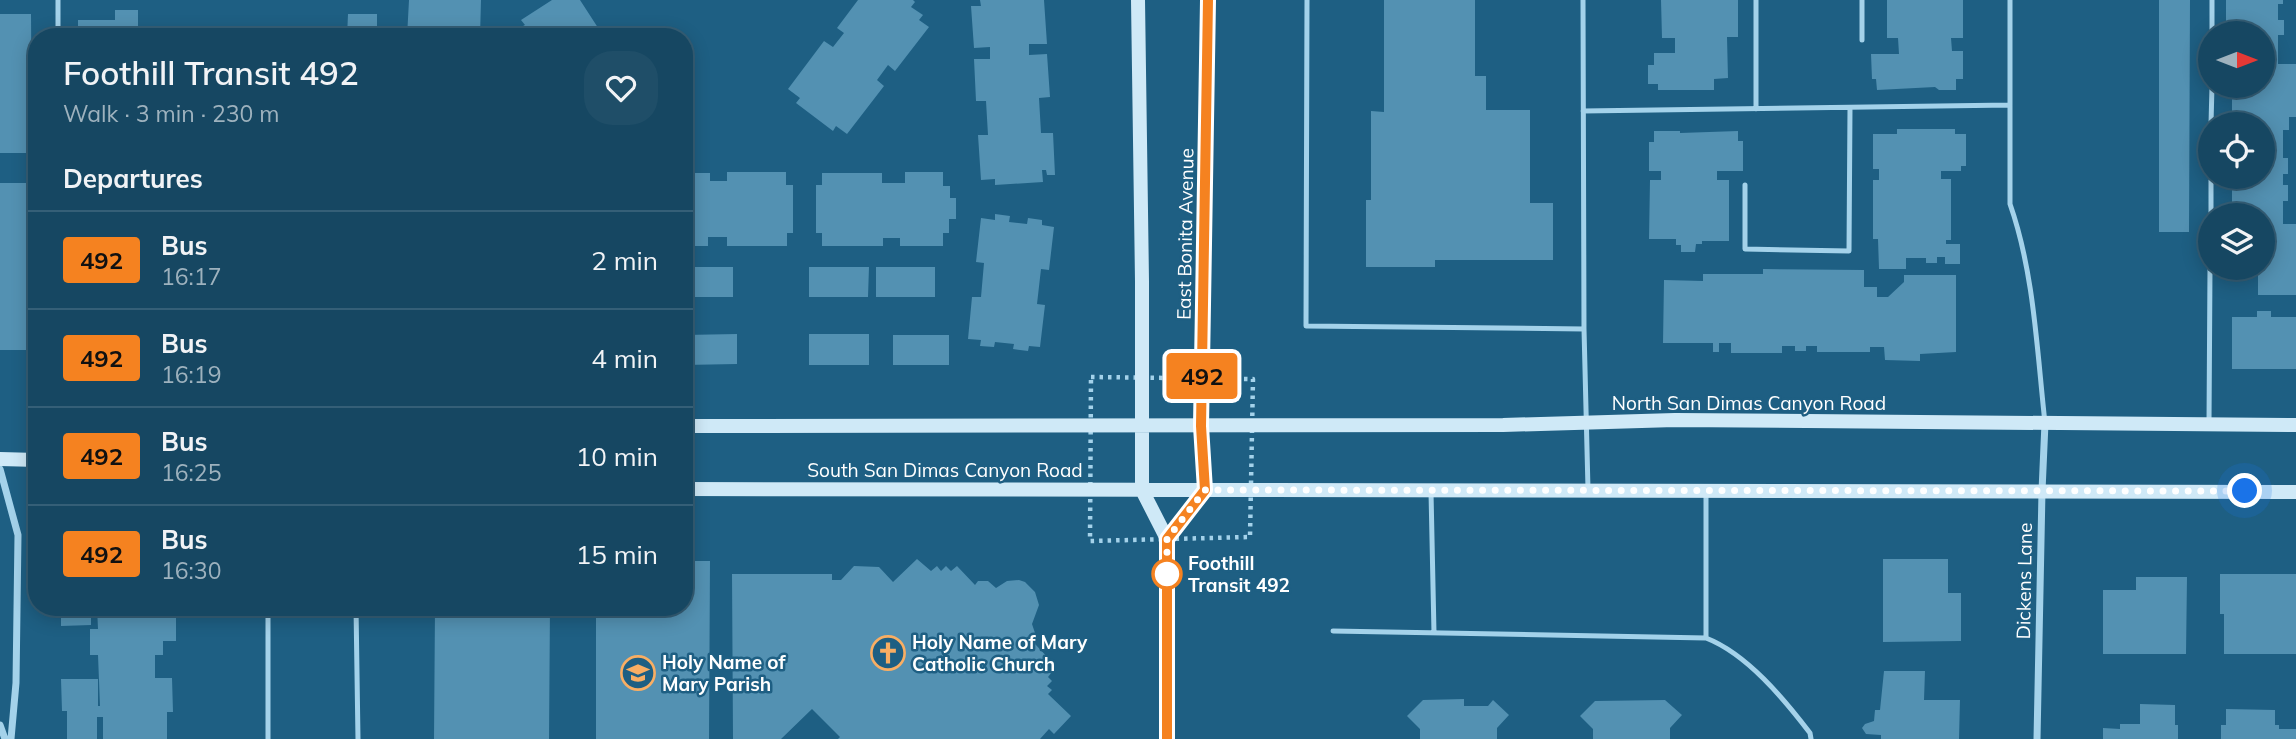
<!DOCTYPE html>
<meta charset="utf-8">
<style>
body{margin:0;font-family:Mulish,sans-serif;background:#1f4e68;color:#f1f3f6;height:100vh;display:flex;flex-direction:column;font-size:26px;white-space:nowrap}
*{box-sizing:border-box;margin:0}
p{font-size:23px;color:#9eb2be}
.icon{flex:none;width:38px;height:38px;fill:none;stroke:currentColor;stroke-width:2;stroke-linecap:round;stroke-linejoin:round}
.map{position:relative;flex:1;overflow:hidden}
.panel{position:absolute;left:28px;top:28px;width:665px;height:588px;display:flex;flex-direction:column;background:#164762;border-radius:28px;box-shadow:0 4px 18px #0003,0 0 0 2px #355f77}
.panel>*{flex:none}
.badge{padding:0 14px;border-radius:5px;font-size:24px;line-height:46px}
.needle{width:46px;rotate:90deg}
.fabs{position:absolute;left:2198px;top:21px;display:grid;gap:14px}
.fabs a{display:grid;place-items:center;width:77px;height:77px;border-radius:50%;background:#164762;box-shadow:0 4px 18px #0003,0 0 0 2px #355f77;font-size:35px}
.you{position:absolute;width:35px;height:35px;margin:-18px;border:5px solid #fff;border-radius:50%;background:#1a73e8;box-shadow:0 0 0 10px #1a73e833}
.map>.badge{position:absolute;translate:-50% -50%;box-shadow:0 0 0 4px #fff}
h2{padding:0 35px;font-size:26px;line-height:63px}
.round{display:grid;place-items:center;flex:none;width:74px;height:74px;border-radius:28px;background:#1f4e68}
.overview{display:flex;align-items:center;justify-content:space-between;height:119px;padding:0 35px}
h1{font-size:33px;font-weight:600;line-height:52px}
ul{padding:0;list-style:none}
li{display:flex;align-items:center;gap:21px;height:98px;padding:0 35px;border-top:2px solid #355f77}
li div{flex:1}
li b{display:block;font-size:26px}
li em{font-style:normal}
li .badge{min-width:77px;font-weight:700;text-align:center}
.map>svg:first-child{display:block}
.building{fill:#5391b2}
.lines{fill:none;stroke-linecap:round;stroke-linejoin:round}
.path{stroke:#a4d2ea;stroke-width:4.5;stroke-dasharray:3.5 5;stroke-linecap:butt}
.lane{stroke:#a4d2ea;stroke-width:5}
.street{stroke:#a4d2ea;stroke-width:7}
.secondary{stroke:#cfe9f7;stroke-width:14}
.line-casing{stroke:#fff;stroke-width:16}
.line{stroke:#f58220;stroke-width:10}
.walk{stroke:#fff;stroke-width:7;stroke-dasharray:0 12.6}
.stop-dot{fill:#fff;stroke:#f58220;stroke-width:3.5}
.labels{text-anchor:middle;stroke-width:5;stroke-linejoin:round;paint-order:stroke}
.street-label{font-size:19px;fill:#fff;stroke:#1e5f83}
.stop-label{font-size:19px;font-weight:bold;fill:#fff;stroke:#1e5f83;text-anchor:start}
.poi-label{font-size:19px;font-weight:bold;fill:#fff;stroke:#1e5f83;text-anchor:start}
</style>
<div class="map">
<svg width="2296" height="739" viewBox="0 0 2296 739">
<rect width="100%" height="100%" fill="#1e5f83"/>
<path class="building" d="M409,0H481L480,37H407Z
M552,0H580L604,37H517L513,31L525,25L521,20Z
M858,0H913L915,2L911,7L923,15L919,20L929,27L895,71L888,65L877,80L884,86L847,134L836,126L833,131L796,103L800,98L788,89L824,41L833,47L844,33L837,28Z
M980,0H1044L1047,44H1029V55L1047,54L1050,97L1039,98L1041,133H1053L1055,175H1047L1046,170H1042L1043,182L995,185V179L981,180L978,135H988L986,101H976L974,59H990V47L974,48L971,6H981Z
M1384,0H1475V76H1486V110H1530V203H1553V260H1435V267H1366V200H1371V111L1384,112Z
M1661,0H1738V37H1727L1728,78L1714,79V90H1658V84H1648V65H1654V53H1675V38H1662Z
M1887,0H1963V38H1951L1952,51H1963V79H1956V90H1939L1935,87L1877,90L1876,79H1872L1871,54H1899L1898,38H1887Z
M2159,0H2190L2189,232H2159Z
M2226,0H2283V4H2278V20H2284V35H2278V64H2296V117H2289V130H2283V158H2288V174H2283V185H2288V201H2283V224H2296V295H2258V268H2263V215H2232V177H2263V124H2232V86H2263V33H2226Z
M115,10H138V37H78V20H115Z
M0,14H31L32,153H0Z
M348,14H377V37H347Z
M1897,129H1955V134H1966V166H1961V171H1941V179H1951V240H1946V244H1960V264H1945V257H1937V263H1926V258H1906V269H1879L1878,239H1873V180H1879V169H1873V134H1897Z
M1654,131H1680V133L1738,131V141H1743V171H1717V180H1729V241H1702V244H1696L1695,252H1681V245H1676V239H1649L1650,180H1661V171H1649V142H1654Z
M727,172H786V185H793V233H787V246H727V237H708V246H684V173H710V181H727Z
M905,172H943V186H950V198H956V219H949V233H943V246H900V238H883V246H822V233H816V185H822V173H882V183H905Z
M0,183H31V350H0Z
M995,214L1010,216L1009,222L1027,224L1028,218L1042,220V225L1054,227L1049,270L1041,269L1037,304L1045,305L1040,347L1029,346L1028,351L1013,349L1014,344L995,342L994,347L980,346L981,340L968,339L972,297H981L984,263L976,262L981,218L995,220Z
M684,267H733V297H684Z
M809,267H869L868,297H809Z
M876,267H935V297H876Z
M1763,269L1864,270V287H1877V297H1888L1904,282V275H1956V352L1920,354V361L1885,360L1884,347H1870V352H1817V346H1806V351H1795V346H1782V353H1731V343H1719V352H1713V343H1663L1664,280L1703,281V274H1763Z
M2257,311H2271V317H2296V369H2232V317H2257Z
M737,334V364L684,365V335Z
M809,334H869V365H809Z
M893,335H949V365H893Z
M917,559L931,571L937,566L941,571L946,566L951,571L957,566L975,585L978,581H988L996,588L1007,581L1019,580L1025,582L1035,592L1039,605L1032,624L1037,639L1035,644L1052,662L1047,667L1052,672L1048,677L1052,681L1047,686L1052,690L1048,694L1071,716L1054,734L1049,729L1040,739H838L840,737L812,709L781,739H733L732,574H832V580H841L854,566L879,567L893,582Z
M1883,559H1948V593H1961V641L1883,642Z
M684,561H710L709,739H596V607H684Z
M2220,574H2296V654H2224V614H2220Z
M2136,577H2187L2186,654H2103V590H2136Z
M61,607H91V625L61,626Z
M97,607H176V641H163V655H155V678H172L173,712H167V739H103V717H97V739H67V711H62L61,679H98V706H100L98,655H90V629H98Z
M435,607H550L549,739H434Z
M1884,671H1925L1924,700H1960L1959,739H1881V735L1866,734L1862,728L1865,724L1874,721L1875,710H1880Z
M1464,699V706H1488L1493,700L1509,715L1497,728V739H1420V729L1407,716L1423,700Z
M1665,700L1682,715L1670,728V739H1593V729L1580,716L1595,701Z
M2140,704L2175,705V725H2178V739H2103V728L2120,729V724H2140Z
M2226,709L2275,710V725H2279V729H2296V739H2221V725H2226Z"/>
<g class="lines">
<path class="path" d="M1091,377L1253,379L1250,537L1090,541Z"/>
<path class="lane" d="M1307,0L1306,326L1584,329
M1583,0L1584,329L1588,489
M1756,0V109
M1862,0V40
M2010,0V204C2034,272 2037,351 2045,423
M2212,33V0
M58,37V0
M1583,111L2010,105
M2211,124L2212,86
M1745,185V249L1849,251L1850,108
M2211,215V177
M2209,422L2210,268
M1431,492L1434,633
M1706,494V638
M268,607V739
M356,607L358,739
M1333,631L1706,638C1747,654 1784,699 1810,733L1811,739"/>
<path class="street" d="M0,469L18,535L16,683L11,739
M0,725L5,739
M2037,739L2042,491L2045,423"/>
<path class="secondary" d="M1138,0L1142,281V490L1167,539V739
M684,426L1503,425L1675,420L2296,425
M0,459L37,460
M684,489L2296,492
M1167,539L1205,490L1201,426L1208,0"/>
</g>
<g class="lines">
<g class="line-casing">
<path id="line" d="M1167,739V539L1205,490L1201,426L1208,0"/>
</g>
<use href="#line" class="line"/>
<path class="walk" d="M1167,574V582V539L1205,490L2245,491"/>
</g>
<defs>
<g id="church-ring" transform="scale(1.75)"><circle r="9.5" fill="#1e5f83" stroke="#f9ae63" stroke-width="1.5"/><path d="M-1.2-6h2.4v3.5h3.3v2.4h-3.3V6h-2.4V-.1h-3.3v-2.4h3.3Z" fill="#f9ae63"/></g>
<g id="school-ring" transform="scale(1.75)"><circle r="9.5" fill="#1e5f83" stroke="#f9ae63" stroke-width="1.5"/><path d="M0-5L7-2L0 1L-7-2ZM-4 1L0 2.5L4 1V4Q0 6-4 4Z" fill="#f9ae63"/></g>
</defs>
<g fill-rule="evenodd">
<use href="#church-ring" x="888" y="653"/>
<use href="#school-ring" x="638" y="673"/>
</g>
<circle class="stop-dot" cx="1167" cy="574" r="14"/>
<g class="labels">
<g class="street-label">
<text transform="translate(1185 234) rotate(-89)" y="7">East Bonita Avenue</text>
<text x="1749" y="410">North San Dimas Canyon Road</text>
<text x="945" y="477">South San Dimas Canyon Road</text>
<text transform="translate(2024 581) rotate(-89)" y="7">Dickens Lane</text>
</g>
<g class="stop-label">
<text x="1188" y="570">Foothill<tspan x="1188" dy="22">Transit 492</tspan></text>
</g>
<g class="poi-label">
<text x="912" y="649">Holy Name of Mary<tspan x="912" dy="22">Catholic Church</tspan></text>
<text x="662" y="669">Holy Name of<tspan x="662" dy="22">Mary Parish</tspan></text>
</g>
</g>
</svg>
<div class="fabs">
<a><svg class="needle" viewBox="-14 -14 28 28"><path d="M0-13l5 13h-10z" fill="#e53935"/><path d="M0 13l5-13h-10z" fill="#9eb2be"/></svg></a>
<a><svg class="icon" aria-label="locate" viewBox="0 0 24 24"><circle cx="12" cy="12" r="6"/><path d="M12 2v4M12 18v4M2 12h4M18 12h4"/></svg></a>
<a><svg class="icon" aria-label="layers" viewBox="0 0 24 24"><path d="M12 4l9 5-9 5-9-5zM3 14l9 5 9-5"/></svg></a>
</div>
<div class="you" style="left:2245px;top:491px"></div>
<b class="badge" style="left:1202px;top:376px;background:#f58220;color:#111">492</b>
<section class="panel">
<div class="overview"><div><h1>Foothill Transit 492</h1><p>Walk · 3 min · 230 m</p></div><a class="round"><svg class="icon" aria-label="heart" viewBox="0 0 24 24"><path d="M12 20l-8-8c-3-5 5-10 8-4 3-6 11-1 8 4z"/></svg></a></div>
<h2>Departures</h2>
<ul>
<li><span class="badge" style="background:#f58220;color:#111">492</span><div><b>Bus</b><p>16:17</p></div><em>2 min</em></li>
<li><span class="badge" style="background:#f58220;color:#111">492</span><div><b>Bus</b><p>16:19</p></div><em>4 min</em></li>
<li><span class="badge" style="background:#f58220;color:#111">492</span><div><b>Bus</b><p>16:25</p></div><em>10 min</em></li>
<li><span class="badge" style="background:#f58220;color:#111">492</span><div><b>Bus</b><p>16:30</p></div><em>15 min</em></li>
</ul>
</section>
</div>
